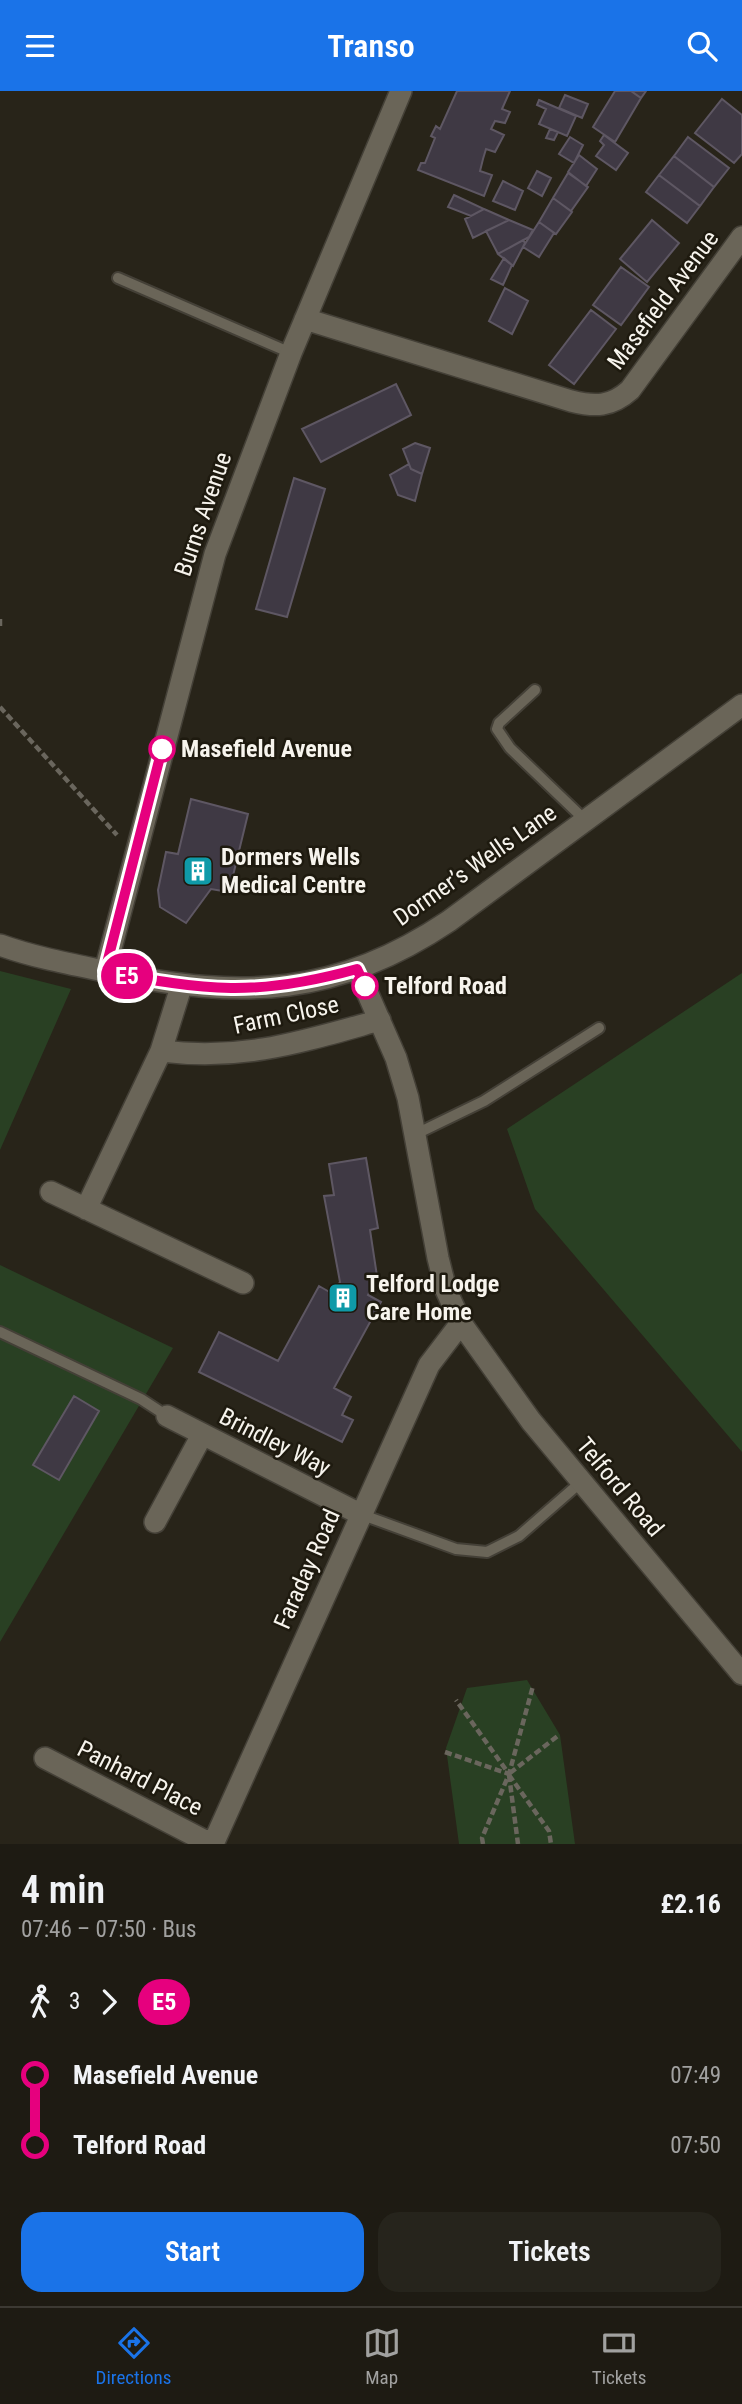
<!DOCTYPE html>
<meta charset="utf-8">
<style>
body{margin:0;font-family:"Roboto Condensed",sans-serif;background:#26241c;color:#f1f3f6;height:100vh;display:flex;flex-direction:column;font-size:26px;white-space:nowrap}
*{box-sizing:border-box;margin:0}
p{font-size:23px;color:#a1a1a0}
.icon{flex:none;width:38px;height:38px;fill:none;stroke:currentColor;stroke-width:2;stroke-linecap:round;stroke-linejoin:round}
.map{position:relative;height:1753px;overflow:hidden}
.details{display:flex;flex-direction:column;background:#1e1b13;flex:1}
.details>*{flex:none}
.badge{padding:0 14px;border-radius:23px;font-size:24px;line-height:46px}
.map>.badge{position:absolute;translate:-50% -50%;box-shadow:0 0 0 4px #fff}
.legs{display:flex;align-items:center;gap:10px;height:77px;padding:0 21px;font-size:23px}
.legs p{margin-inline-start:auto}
.overview{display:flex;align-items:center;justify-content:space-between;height:119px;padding:0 21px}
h1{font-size:38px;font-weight:600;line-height:52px}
.primary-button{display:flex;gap:14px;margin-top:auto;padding:14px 21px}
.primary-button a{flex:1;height:80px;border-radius:21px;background:#1a73e8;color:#fff;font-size:28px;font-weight:600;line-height:80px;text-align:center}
.primary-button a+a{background:#26241c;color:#f1f3f6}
ul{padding:0 21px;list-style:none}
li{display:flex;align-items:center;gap:24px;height:70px;font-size:26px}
li i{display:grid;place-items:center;width:10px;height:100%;margin:0 9px;background:currentColor}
li i::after{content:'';width:18px;height:18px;margin:-9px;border:5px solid;border-radius:50%;background:#1e1b13}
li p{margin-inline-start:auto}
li:first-child i{background:linear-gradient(#0000 50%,currentColor 0)}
li:last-child i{background:linear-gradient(currentColor 50%,#0000 0)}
header{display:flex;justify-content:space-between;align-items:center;height:91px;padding:0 21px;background:#1a73e8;color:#fff;font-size:32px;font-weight:600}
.tab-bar{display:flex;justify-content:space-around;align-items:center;height:98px;border-top:2px solid #3c3933;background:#1e1b13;font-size:19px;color:#a1a1a0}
.tab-bar a{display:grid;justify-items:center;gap:4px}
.tab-bar .on{color:#1a73e8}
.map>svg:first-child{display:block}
.green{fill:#294023}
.building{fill:#3f3944;stroke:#5e5763;stroke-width:2}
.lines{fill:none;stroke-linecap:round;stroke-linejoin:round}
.lane-casing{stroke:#444037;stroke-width:14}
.street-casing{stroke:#444037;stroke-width:24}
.secondary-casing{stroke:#444037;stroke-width:24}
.path{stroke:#6a665d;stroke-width:4.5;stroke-dasharray:7 3.5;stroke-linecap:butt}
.lane{stroke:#6a6558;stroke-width:10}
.street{stroke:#6a6558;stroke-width:21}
.secondary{stroke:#6a6558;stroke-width:21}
.line-1-casing{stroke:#fff;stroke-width:16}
.line-1{stroke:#e6007e;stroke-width:10}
.stop-1-dot{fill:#fff;stroke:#e6007e;stroke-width:3.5}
.labels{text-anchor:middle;stroke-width:5;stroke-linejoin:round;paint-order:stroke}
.street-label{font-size:24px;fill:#f7f4ed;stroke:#1e1a0f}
.stop-label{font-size:24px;font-weight:bold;fill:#f7f4ed;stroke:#1e1a0f;text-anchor:start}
.poi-label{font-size:24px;font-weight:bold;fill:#f7f4ed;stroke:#1e1a0f;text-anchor:start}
</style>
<header><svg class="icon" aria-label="menu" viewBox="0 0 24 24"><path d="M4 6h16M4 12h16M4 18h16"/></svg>Transo<svg class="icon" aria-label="search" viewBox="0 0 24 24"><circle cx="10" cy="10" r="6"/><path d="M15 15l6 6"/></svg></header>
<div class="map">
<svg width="742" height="1753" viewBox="0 0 742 1753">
<rect width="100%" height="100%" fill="#282419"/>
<path class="green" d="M0,880L71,898L0,1059Z
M742,882V1361L535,1118L507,1038Z
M0,1174L173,1257L0,1551Z
M527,1589L560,1644L575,1753H459L446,1657L467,1597Z"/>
<path class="building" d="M457,0H510L502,18L510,21L505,32L495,30L491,38L504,44L495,61L486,58L483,68L480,80L492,84L484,105L418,79L421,72H425L435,47L431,45L436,35L440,38Z
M615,0H631L641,7L615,51L593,36Z
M631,0H646L641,7Z
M565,4L588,13L582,27L559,17Z
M722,8L742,24V63L734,72L695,42Z
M539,9L576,25L567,45L539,33L546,18L537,14Z
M550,38L558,41L554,49L546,47Z
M604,44L628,62L616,79L596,65L604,54L600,50Z
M570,46L583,54L574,72L559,63Z
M688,46L729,77L714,96L674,65Z
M579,64L597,78L586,95L568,81Z
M674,65L714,96L700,115L659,84Z
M537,80L551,87L542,105L528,97Z
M568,82L588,96L571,120L553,107Z
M659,84L700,115L687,132L646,101Z
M503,90L523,100L515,119L493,110Z
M454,104L484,118L471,125L448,116Z
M553,107L572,121L556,143L539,131Z
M484,118L509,129L473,147L465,128Z
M509,129L533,139L529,146L498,163L486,140Z
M652,129L679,152L647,191L620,168Z
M539,131L554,142L539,166L523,156Z
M523,149L525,152L513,175L498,163Z
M504,167L512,174L503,194L491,188Z
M621,176L649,196L621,234L593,214Z
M505,197L528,210L512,243L489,230Z
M591,219L616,238L574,293L549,274Z
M396,293L411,324L321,371L302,338Z
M415,352L430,357L422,383L411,378L403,358Z
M409,373L411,378L422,383L415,410L398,404L390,384Z
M294,387L325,398L287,526L256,518Z
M191,708L248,723L229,801L211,798L186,832L160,816L158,799L166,761L178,763Z
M366,1067L378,1137L370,1139L377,1185L368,1204L381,1211L334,1297L351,1306L342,1324L353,1329L342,1351L199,1281L219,1241L278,1270L319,1195L333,1203L340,1191L324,1105L334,1104L329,1073Z
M74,1305L99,1320L59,1389L33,1374Z"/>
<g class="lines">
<g class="lane-casing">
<path id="lane" d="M118,187L291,262
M535,599L499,632L497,638L510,657L585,729
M416,1043L484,1010L599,937
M0,1241L141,1308L167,1325
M360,1423L456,1458L487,1461L519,1445L581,1391"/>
</g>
<g class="street-casing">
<path id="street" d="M305,228L571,310C595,316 611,316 630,299L742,146
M357,878L396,967L408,1007L438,1167L446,1199L461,1232L531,1330L742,1583
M105,880L215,463L291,262L401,0
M161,960L181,896
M51,1101L243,1192
M86,1118L161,960C244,970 301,951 380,929
M167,1325L360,1423
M155,1431L202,1344
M45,1667L211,1753
M213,1753L429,1274L461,1232"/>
</g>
<g class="secondary-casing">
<path id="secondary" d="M0,854C36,867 76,874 114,882C243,908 336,906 449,830L742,614"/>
</g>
<path class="path" d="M0,528V538
M0,616L117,744
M445,1661L509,1683L456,1609
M510,1682L559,1644
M509,1684L549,1740L551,1753
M509,1684L518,1753
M483,1753L482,1747L509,1683L533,1595"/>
<use href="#lane" class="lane"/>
<use href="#street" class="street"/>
<use href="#secondary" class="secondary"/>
</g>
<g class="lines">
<g class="line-1-casing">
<path id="line-1" d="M162,658L105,880C205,900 257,906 357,878L365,895"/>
</g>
<use href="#line-1" class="line-1"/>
</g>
<defs>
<g id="building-square" transform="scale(1.575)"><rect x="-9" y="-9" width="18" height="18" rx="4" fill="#0f9aa8" stroke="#1e1a0f"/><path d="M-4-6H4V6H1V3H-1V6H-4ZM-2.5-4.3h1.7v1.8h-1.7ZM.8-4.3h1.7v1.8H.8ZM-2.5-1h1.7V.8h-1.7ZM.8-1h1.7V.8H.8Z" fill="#fff"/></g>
</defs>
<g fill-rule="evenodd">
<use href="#building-square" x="198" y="780"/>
<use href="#building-square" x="343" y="1207"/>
</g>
<g class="stop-1-dot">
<circle cx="162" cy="658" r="12"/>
<circle cx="365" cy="895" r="12"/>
</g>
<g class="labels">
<g class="street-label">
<text transform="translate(663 209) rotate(-53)" y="8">Masefield Avenue</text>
<text transform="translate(203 423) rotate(-71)" y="8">Burns Avenue</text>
<text transform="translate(475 774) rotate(-35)" y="8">Dormer’s Wells Lane</text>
<text transform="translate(286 924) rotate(-12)" y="8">Farm Close</text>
<text transform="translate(275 1351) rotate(27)" y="8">Brindley Way</text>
<text transform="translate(620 1396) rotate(50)" y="8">Telford Road</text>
<text transform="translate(307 1478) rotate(-66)" y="8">Faraday Road</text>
<text transform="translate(140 1687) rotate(27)" y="8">Panhard Place</text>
</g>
<g class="stop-label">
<text x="181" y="666">Masefield Avenue</text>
<text x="384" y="903">Telford Road</text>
</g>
<g class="poi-label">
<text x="221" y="774">Dormers Wells<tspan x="221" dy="28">Medical Centre</tspan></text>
<text x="366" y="1201">Telford Lodge<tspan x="366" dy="28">Care Home</tspan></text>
</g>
</g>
</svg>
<b class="badge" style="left:127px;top:885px;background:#e6007e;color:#fff">E5</b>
</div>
<section class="details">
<div class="overview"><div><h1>4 min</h1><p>07:46 – 07:50 · Bus</p></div><b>£2.16</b></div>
<div class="legs"><svg class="icon" aria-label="walk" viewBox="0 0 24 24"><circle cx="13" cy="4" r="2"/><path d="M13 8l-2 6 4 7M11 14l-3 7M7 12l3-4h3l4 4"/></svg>3<svg class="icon" aria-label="forward" viewBox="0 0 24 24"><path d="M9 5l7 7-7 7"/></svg><b class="badge" style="background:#e6007e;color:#fff">E5</b></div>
<ul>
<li><i style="color:#e6007e"></i><b>Masefield Avenue</b><p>07:49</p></li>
<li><i style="color:#e6007e"></i><b>Telford Road</b><p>07:50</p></li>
</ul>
<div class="primary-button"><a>Start</a><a>Tickets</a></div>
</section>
<nav class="tab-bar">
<a class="on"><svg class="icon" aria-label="directions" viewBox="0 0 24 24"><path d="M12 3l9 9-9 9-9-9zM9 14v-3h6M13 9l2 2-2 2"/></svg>Directions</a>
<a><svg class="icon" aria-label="map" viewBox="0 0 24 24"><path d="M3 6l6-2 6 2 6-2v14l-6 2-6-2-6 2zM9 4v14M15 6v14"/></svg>Map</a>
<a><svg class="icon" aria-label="tickets" viewBox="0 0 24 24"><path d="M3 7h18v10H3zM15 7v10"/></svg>Tickets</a>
</nav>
